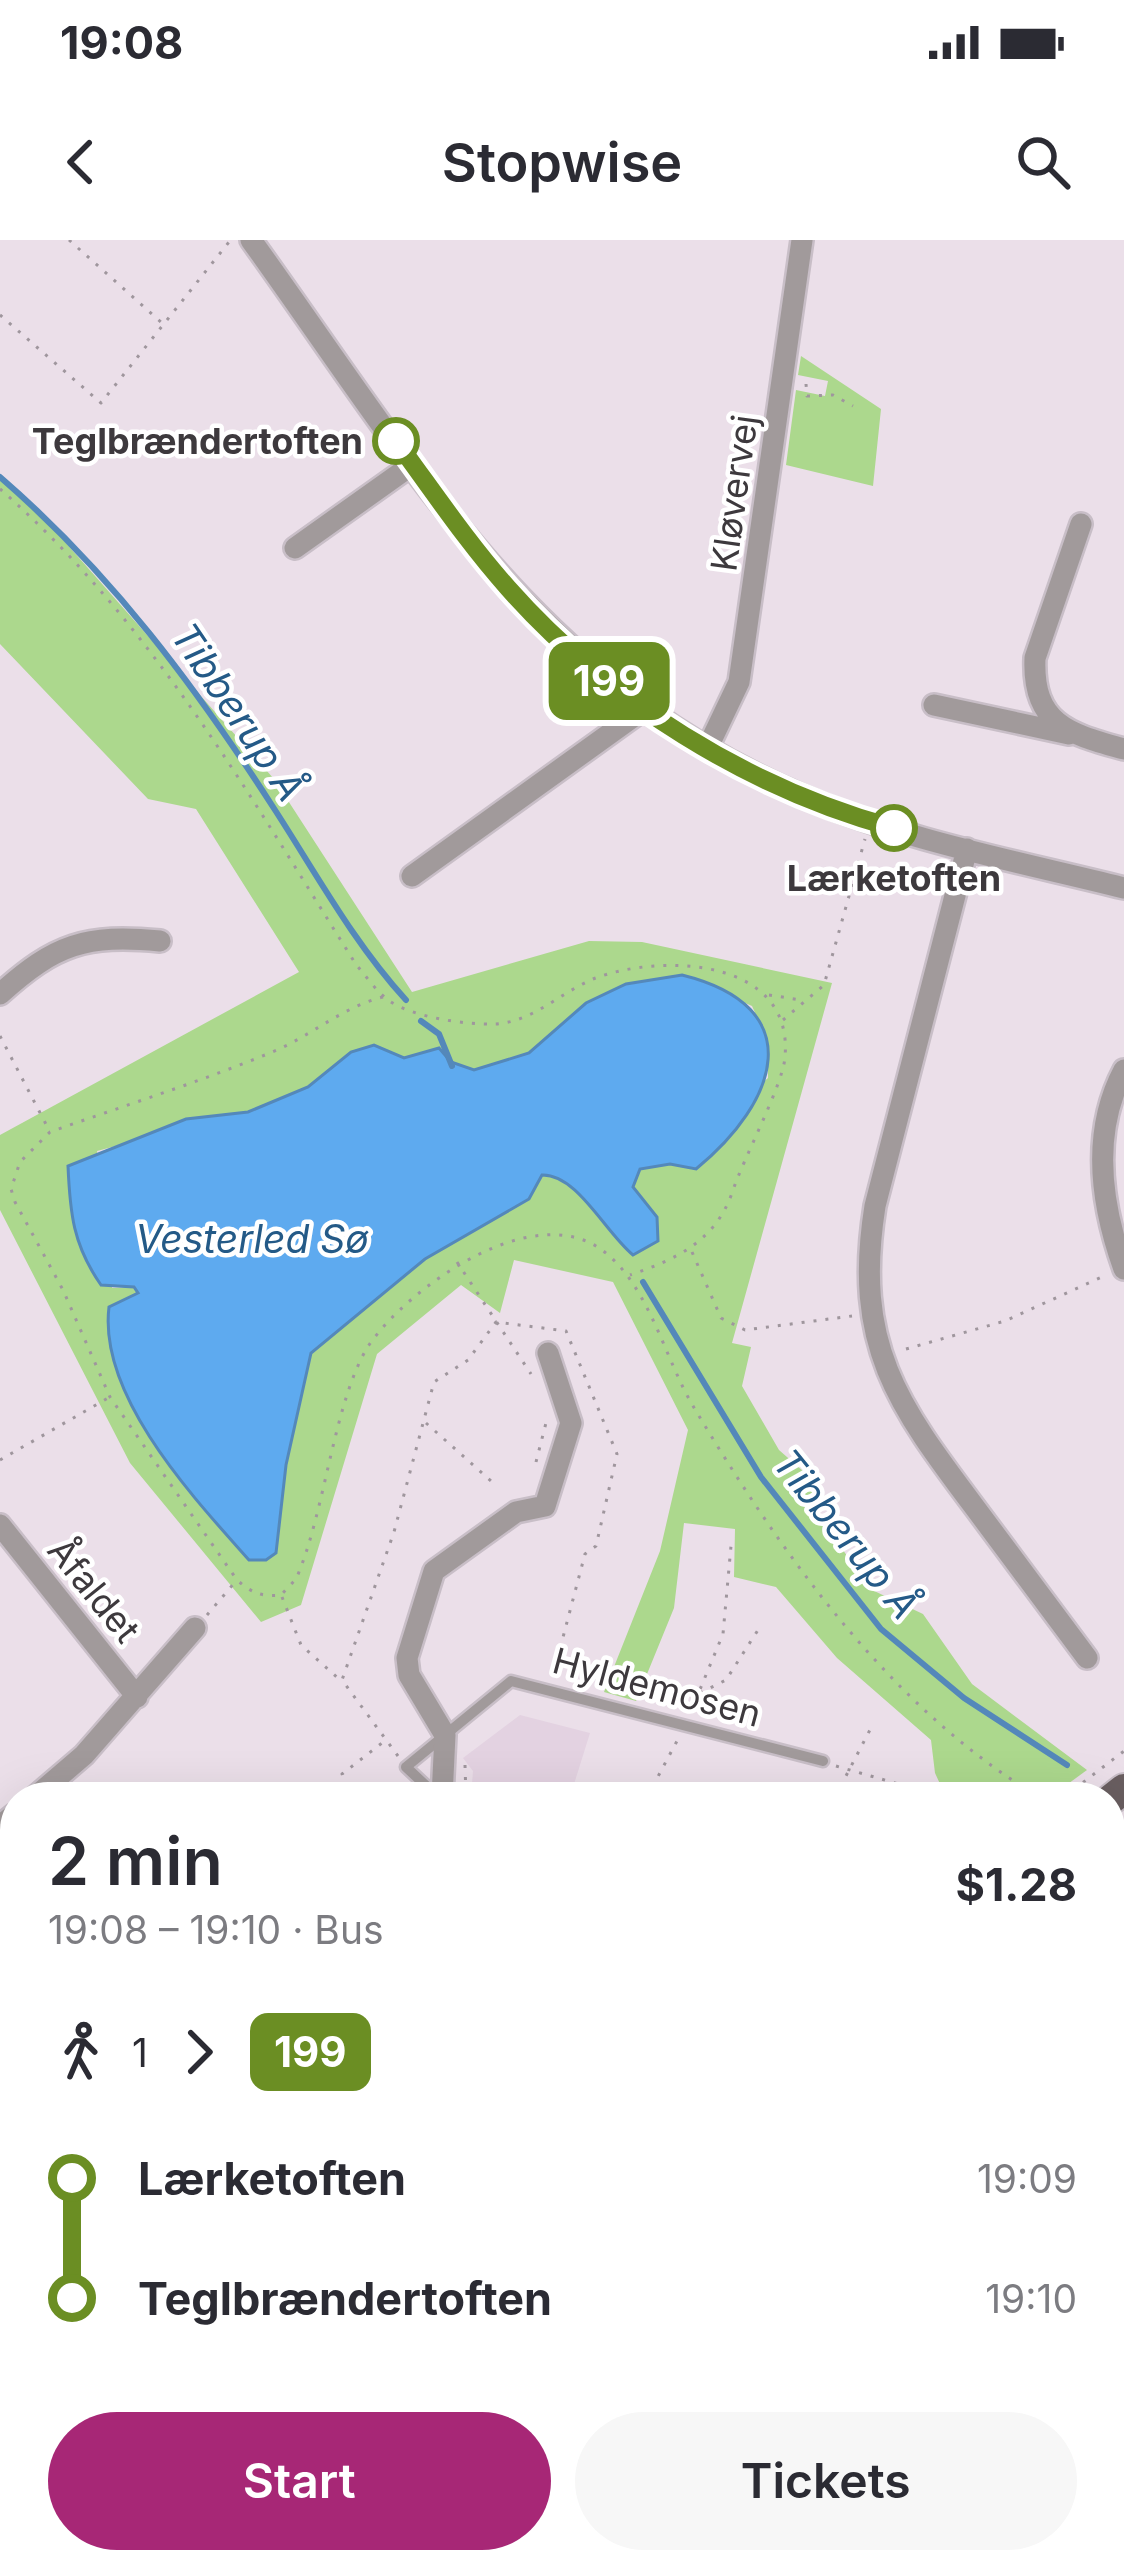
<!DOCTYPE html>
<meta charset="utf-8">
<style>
body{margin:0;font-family:Inter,sans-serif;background:#f7f7f7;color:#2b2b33;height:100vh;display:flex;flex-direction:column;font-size:45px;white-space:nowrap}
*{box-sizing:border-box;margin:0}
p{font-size:39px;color:#7c7c81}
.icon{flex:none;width:66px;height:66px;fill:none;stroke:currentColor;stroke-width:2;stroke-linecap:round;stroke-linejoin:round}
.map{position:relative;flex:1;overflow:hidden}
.side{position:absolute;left:0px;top:1542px;width:1125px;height:792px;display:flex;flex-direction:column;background:#fff;border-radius:48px 48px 0 0;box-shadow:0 12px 48px #0002}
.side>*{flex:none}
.badge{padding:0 24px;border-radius:18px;font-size:42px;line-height:78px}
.map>.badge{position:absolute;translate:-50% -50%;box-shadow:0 0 0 6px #fff}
.legs{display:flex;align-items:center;gap:18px;height:132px;padding:0 48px;font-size:39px}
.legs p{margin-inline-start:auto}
.summary{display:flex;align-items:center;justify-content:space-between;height:204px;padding:0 48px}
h1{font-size:66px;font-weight:600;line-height:90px}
.action{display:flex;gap:24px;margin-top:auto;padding:24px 48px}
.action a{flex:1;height:138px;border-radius:72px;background:#a72776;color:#fff;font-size:48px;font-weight:600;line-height:138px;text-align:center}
.action a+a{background:#f7f7f7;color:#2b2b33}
ul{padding:0 48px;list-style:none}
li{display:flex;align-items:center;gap:42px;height:120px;font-size:45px}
li i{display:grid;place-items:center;width:18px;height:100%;margin:0 15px;background:currentColor}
li i::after{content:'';width:30px;height:30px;margin:-15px;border:9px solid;border-radius:50%;background:#fff}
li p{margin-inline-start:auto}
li:first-child i{background:linear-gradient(#0000 50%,currentColor 0)}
li:last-child i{background:linear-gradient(currentColor 50%,#0000 0)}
.status{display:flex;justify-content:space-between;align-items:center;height:84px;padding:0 60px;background:#fff;direction:ltr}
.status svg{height:33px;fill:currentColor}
header{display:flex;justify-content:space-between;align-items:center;height:156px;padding:0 48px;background:#fff;font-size:54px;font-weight:600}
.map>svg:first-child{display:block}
.built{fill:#e3d2e1}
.green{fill:#acd88d;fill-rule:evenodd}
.water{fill:#5eaaef;stroke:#5488ba;stroke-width:3}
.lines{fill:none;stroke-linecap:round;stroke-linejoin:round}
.stream{stroke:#5488ba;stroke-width:6}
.service-casing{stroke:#c8bec7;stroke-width:15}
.minor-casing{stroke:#c8bec7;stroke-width:26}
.primary-casing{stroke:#c8bec7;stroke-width:34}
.path{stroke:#9f969d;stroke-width:3;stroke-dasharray:3 9;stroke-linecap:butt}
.service{stroke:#a19a9b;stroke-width:10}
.minor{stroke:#a19a9b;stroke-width:21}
.primary{stroke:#695e60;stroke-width:30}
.line-1-casing{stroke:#fff;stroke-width:27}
.line-1{stroke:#6b8e23;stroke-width:18}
.stop-1-dot{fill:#fff;stroke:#6b8e23;stroke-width:6}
.labels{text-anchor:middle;stroke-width:9;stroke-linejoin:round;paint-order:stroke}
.stop-label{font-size:36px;font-weight:bold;fill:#3d393d;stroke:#fff;text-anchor:end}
.street-label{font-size:36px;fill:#3d393d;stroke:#fff}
.water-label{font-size:39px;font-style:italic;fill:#245a87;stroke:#fff}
</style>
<div class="status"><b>19:08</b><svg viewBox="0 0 49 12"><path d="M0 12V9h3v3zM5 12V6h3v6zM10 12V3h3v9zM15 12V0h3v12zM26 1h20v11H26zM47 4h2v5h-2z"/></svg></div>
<header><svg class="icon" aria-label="back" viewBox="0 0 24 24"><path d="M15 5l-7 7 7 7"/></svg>Stopwise<svg class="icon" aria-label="search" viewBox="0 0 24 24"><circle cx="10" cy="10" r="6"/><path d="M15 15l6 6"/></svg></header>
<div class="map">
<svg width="1124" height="2334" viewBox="0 0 1124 2334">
<rect width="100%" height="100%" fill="#ebdfe9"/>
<path class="built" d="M520,1475L590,1493L570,1557H471L473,1531L463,1518Z"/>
<path class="green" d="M801,116L881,169L873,246L786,225L796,150L825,156L828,141L798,135Z
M0,240L28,260L274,539L412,752L589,701L642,702L832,743L732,1103L751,1107L742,1146L779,1210L820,1246L818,1274L870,1349L923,1374L972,1444L1087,1530L1050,1557H946L935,1533L931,1500L837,1418L776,1347L734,1337L735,1289L684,1283L674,1368L636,1461L604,1452L660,1311L688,1190L613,1042L514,1020L500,1073L461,1045L377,1114L301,1365L261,1382L130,1223L0,970V895L299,732L196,569L148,559L0,404ZM682,735L752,766L768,801V838L671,924L640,929L633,947L579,951L555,935H542L529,959L425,1019L311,1113L286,1225L276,1313L109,1067L138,1053L134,1047L112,1048L97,911L161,894L186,879L248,872L308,847L351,812L451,822L474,830L529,814L586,763L626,744Z
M1124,1591V1911L1110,1908V1602Z
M1110,2005L1124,2033V2334H907L887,2319H1110Z
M295,2319H492L476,2334H275Z
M789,2319H886L876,2334H779Z"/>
<path class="water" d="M682,735C811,767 778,862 696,929L670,924L640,929L633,947L657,977L658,1001L633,1015C605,992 577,934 542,935L529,959L425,1019L311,1113L286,1225L276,1313L266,1320H249C193,1257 98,1156 109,1067L138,1053L134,1047L101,1045C73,1005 70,973 68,926L186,879L248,872L308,847L351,812L374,805L404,818L439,808L451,822L474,830L529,813L586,763L626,744Z
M1110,1908L1124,1911V2033L1110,2004Z"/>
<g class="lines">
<path class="stream" d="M0,237C111,333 196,447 275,570C317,635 354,703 406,760
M421,781L439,794L452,826
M643,1042L761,1237L881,1389L964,1458L1067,1525"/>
<g class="service-casing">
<path id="service" d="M438,1557L406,1527L511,1441L823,1521"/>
</g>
<g class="minor-casing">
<path id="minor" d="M251,0C414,226 531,439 800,555C902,600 1016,621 1124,648
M1081,284L1035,418C1032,485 1070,494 1124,509
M295,308L413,224
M934,465L1069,494
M707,509L739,442L802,0
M967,609L875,966C853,1105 897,1164 976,1269C1013,1319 1050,1368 1087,1418
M412,636L644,469
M0,754C55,704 86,694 160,701
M1124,830C1091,892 1101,965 1124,1029
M0,1285L137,1457
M35,1557L84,1515L195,1388
M442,1557L445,1495L409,1435L407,1418L434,1331L516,1272L545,1266L571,1183L548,1113
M0,1586L15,1574
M0,1888L15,1899
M572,2320L593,2334
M23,2334L38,2319"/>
</g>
<g class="primary-casing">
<path id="primary" d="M1110,1560L1124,1549
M179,2334L202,2319"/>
</g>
<path class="path" d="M69,0L163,84
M0,75L101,163L229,2
M806,144L807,156L833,155L853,166
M0,249C152,382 250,557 357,726C367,737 376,751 388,760C411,777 466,785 494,784C531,783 560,753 593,739C659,713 794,717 785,817C783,845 743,919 732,953C715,1001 677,1019 630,1035
M769,755L801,760
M383,757C345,766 313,794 277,810C203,841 126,865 50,892L20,922L11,949L15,962L63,1050L110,1157L237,1340C252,1353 261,1357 281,1355L296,1339C325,1274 334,1159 369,1105C409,1047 532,959 602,1010C649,1045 664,1117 693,1166C778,1308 882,1457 1023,1547L1028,1557
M783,780L824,745L865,599
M0,796L49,890
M692,1012L721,1078L745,1090L852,1076
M457,1022L531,1134
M906,1109L1005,1081L1104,1036
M426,1183L492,1242
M0,1220L108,1158
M536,1222L547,1179
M282,1357L301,1405L339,1439
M207,1375L236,1341
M700,1453L726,1440L758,1390
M691,1471L723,1394L731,1306
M398,1516L342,1440L394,1292L434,1142L468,1120L496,1082L566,1091L617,1214L596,1306L585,1314L553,1435
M465,1525L466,1557
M836,1526L909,1547
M352,1557L342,1534L382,1503
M647,1557L677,1501
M807,1557L808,1535
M835,1557L872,1486
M1064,1557L1124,1511
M1110,1603L1124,1592
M1110,1608L1124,1602
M4,1754L15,1770
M0,1757L15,1746
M224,2329L237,2319
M119,2334L137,2319"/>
<use href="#service" class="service"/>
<use href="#minor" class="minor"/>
<use href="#primary" class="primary"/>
</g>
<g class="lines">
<g class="line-1-casing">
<path id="line-1" d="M396,201C433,251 467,302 508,348C608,461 748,548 894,588"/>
</g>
<use href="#line-1" class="line-1"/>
</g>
<g class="stop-1-dot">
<circle cx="396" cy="201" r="21"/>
<circle cx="894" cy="588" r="21"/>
</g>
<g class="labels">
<g class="stop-label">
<text x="363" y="214">Teglbrændertoften</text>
<text x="894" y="651" text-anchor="middle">Lærketoften</text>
</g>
<g class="street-label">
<text transform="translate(734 253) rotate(-82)" y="13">Kløvervej</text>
<text transform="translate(94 1350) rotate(51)" y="13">Åfaldet</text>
<text transform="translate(657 1447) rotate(15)" y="13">Hyldemosen</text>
</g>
<g class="water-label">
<text transform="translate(238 472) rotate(56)" y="14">Tibberup Å</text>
<text x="252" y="1013">Vesterled Sø</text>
<text transform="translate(846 1294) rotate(51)" y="14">Tibberup Å</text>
</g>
</g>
</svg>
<b class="badge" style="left:609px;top:441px;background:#6b8e23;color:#fff">199</b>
<section class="side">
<div class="summary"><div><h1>2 min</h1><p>19:08 – 19:10 · Bus</p></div><b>$1.28</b></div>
<div class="legs"><svg class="icon" aria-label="walk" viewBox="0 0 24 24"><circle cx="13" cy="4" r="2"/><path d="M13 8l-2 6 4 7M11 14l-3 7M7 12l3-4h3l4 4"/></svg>1<svg class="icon" aria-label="forward" viewBox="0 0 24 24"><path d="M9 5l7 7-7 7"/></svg><b class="badge" style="background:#6b8e23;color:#fff">199</b></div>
<ul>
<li><i style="color:#6b8e23"></i><b>Lærketoften</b><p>19:09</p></li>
<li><i style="color:#6b8e23"></i><b>Teglbrændertoften</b><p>19:10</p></li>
</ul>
<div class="action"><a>Start</a><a>Tickets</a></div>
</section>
</div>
